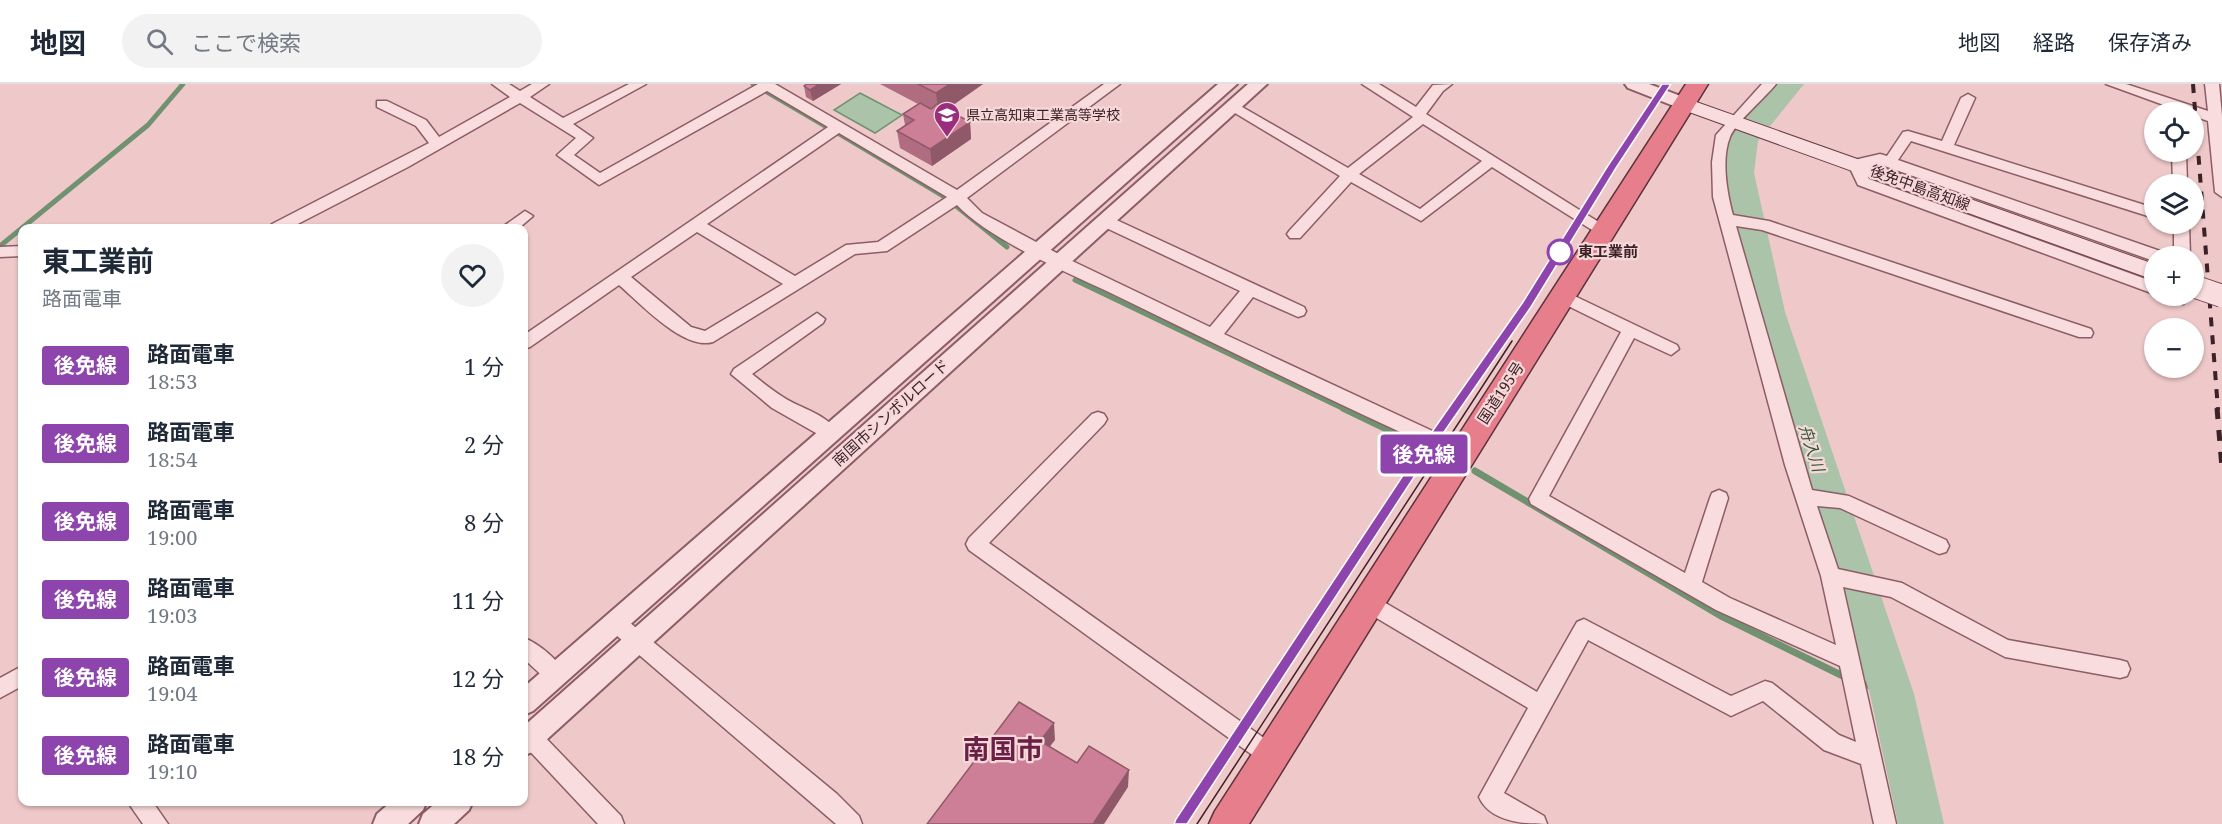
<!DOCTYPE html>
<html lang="ja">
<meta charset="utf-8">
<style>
body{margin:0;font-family:"Noto Serif","Noto Sans JP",serif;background:#f2f2f3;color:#1f2937;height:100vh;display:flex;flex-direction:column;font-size:22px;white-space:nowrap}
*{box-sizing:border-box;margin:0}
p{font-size:20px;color:#747a83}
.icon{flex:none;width:33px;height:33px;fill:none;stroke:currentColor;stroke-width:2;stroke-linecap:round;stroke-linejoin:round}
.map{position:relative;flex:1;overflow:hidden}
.sheet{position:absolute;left:18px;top:140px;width:510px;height:582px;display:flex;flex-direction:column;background:#fff;border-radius:12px;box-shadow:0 2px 4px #0004}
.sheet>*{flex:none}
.badge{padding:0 12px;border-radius:4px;font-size:21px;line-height:39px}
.buttons{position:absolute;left:2144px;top:18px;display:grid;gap:12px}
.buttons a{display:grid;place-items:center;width:60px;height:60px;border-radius:50%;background:#fff;box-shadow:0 2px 4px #0004;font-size:30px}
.map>.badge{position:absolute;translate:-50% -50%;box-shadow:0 0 0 3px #fff}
.round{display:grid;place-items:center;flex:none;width:63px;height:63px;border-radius:32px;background:#f2f2f3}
.headline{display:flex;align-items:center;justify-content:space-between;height:102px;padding:0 24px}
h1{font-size:28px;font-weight:700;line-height:45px}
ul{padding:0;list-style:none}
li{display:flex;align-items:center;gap:18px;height:78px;padding:0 24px}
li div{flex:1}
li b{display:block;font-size:22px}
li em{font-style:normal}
li .badge{min-width:66px;font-weight:700;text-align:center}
header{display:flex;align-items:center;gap:36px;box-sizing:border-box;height:84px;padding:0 30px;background:#fff;border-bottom:2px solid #e0e1e3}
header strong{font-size:28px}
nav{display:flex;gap:33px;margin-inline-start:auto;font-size:21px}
.search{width:420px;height:54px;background:#f2f2f3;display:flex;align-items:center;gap:15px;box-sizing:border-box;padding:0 21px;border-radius:33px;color:#747a83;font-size:22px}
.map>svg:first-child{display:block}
.water{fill:#aac3a9;stroke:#709270;stroke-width:1.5}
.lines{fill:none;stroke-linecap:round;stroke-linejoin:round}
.stream-far1{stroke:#709270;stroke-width:5}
.stream{stroke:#709270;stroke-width:7}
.river{fill:#aac3a9;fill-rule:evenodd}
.minor-casing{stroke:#8c5d66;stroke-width:3}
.tertiary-casing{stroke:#8c5d66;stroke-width:4}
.secondary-casing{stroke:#6e404a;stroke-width:2}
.trunk-casing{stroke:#5a313c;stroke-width:3}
.minor{fill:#f9dcdd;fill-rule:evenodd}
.tertiary{fill:#f9dcdd;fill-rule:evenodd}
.secondary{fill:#f9dcdd;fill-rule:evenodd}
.trunk{fill:#e77e8b;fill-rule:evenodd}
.tram{stroke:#3c2127;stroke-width:1.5}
.rail-far1{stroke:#3c2127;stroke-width:4;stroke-dasharray:9 9;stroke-linecap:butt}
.rail{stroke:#3c2127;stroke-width:5;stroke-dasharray:11 11;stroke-linecap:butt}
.secondary-bridge-casing{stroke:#6e404a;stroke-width:24;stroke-linecap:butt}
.secondary-bridge{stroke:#f9dcdd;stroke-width:22}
.wall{fill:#b06d82}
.shaded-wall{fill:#90596a}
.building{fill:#cd7f97;stroke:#90596a;stroke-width:1.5}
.line{fill:#8e44ad;stroke:#fff;stroke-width:1.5}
.stop-dot{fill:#fff;stroke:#8e44ad;stroke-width:3}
.labels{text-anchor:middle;stroke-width:4.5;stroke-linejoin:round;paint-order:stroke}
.far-poi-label{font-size:14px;fill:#3c2127;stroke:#f6d8d9;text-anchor:start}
.street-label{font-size:15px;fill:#3c2127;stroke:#f6d8d9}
.stop-label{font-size:15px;font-weight:bold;fill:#3c2127;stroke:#f6d8d9;text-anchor:start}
.water-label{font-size:16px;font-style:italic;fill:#305c39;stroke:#f6d8d9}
.town-label{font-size:27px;font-weight:bold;fill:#692046;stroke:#f6d8d9}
</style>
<header>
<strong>地図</strong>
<div class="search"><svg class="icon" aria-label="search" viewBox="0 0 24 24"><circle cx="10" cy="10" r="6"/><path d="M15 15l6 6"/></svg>ここで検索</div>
<nav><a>地図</a><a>経路</a><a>保存済み</a></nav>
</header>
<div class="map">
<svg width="2222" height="740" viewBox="0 0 2222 740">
<rect width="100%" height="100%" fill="#efc9ca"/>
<path class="water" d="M860,9L902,31L875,49L834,26Z"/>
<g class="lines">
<path class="stream-far1" d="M753,0L827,43
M838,49L945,113L1007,163
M0,162L148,41L183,0
M1075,196L1346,326"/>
<path class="stream" d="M1343,324L1424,363
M1475,387L1721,532L1849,595
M1859,598L1892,610"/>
<path class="river" d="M1775,0H1804L1758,57L1754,89L1785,228L1914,610L1944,740H1898L1870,610L1751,228L1724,89L1728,55Z"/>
<g class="minor-casing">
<path id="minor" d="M492,0H509L520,7L532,0H549L530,13L563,34L629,0H646L573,40L593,54L574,71L600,89L758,0H775L957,106L1104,0H1120L967,114L982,129L1066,174L1210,243L1240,207L1100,141L1097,137L1100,133H1110L1304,223L1306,227L1304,231L1298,233L1253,213L1224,250L1469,364L1472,369L1469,374H1457C1343,323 1232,268 1121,214C1074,191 992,158 957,121L887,167L855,170L713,258C684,267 640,219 619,201L530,263L524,265V251L828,43L767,7L599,101L557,71L576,54L520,19L408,83L290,144H269L272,140L429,59L416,42L377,23V17H387L426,36L439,53L510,13ZM839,49L947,113L878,158L846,161L795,192L707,140ZM697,148L783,200L705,247L691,243L631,193Z
M1362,0H1379L1416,23L1433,1L1452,0L1443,7L1426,30L1613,147L1605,152L1600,151L1492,83L1421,137L1351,98L1300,154H1290L1287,150L1290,146L1340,92L1225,23L1232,19L1237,20L1348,84L1413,33ZM1423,40L1482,77L1420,125L1359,90Z
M1762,0H1776C1765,14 1736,38 1730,53C1721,75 1727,109 1733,131L1769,137L2091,245L2093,249L2091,253H2079L1762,146L1736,142L1812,406L1849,412L1946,456L1949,462L1946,468L1939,470L1840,424L1817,422L1838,485L1902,499L2008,556L2120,576L2127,578L2130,585L2127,592L2120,594L2005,573L1891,513L1843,503L1896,740H1874L1861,680L1824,666L1763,617L1731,632L1588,556L1504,709L1544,732L1547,740C1524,740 1490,738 1479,713L1528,624L1363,526L1360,520L1363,514L1370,511L1377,514L1537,608L1577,538L1584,535L1731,612L1765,597L1772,599L1839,651L1856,658L1840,582L1716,526L1531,420L1529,415L1621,248L1558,217L1556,213L1558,209L1564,207L1677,261L1679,265L1671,271L1634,254L1549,412L1685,489L1710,414L1712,409L1719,406L1726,409L1728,414L1702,498L1730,514L1836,561L1821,492L1785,381L1713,113L1712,78L1716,51Z
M2106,0H2126L2208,27L2205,0H2219L2222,32V113L2215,108L2208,37L2193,32V28H2183Z
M1968,10L1975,14L1954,61L2154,124V134L1911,57L1898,76L2163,168L2165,172H2154V177L2151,176L1879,80L1864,83L1869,95L2154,198V210L1858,101L1848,80L1850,77L1880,70L1887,72L1903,48L1908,47L1942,57L1961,14Z
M2172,68H2186L2187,100H2173Z
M525,127L533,132L519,144H501Z
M2174,140H2189L2190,172H2174Z
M22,162V172L0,173V163Z
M2168,212H2191V214L2183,220L2170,216Z
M817,229L825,235L823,239L752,290C762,298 772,306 783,313C801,325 828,330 839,350L836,355L830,357L772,324L731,290L734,285Z
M1098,328L1104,330L1107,335L1104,340L989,459L1278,664L1281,671L1278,678L1270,681L1262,678L969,466L966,460L969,454L1092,330Z
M616,530L623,533L837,710L859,732L862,740H836L609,545L606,539L609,533Z
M524,554C538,559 560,577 566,591L563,598L556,600L549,598L524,575Z
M22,582V602L0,614V594Z
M530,643L538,646L621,732L624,740H598L524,661V646Z
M127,717H152L168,740H143Z"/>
</g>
<g class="tertiary-casing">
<path id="tertiary" d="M1218,0H1237L533,627L524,631V603Z
M1248,0H1267L533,668L524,671V642Z
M1625,0H1649L1691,16L1694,20L1685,25L1679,24L1628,4Z
M392,717H427L423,726L408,740H373L377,730Z
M438,717H473L469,726L454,740H419L423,730Z"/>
</g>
<g class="secondary-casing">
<path id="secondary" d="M1685,14L2154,180V196L1678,24L1675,20L1678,16Z"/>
</g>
<g class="trunk-casing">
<path id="trunk" d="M1686,0H1708L1249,740H1209L1215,727Z"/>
</g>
<use href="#minor" class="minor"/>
<use href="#tertiary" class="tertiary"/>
<use href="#secondary" class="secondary"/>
<use href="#trunk" class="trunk"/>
<path class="tram" d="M1182,740L1433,355L1527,220L1611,83L1667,0
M1197,740L1512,257"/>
<path class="rail-far1" d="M2193,0L2218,326"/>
<path class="rail" d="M2217,324L2222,384"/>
<g class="secondary-bridge-casing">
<path id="secondary-bridge" d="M2193,202L2222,212"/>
</g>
<use href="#secondary-bridge" class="secondary-bridge"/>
</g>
<path class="wall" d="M807,0H841L813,17L806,13L804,2Z
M880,0H983L947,25L970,38L971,55L932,82L900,64L897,47L905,41L903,30L918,20Z"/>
<path class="shaded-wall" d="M819,0H841L813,17L810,6Z
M950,0H983L939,31L936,9Z
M970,38L971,55L932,82L930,65Z
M1054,639L1055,656L1042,673L1040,657Z
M1129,686L1128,703L1104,740H1093Z"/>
<path class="building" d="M807,0H819L810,6L804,2Z
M918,0H950L936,9Z
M920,19L931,25L937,20L970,38L930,65L897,47L914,36L903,30Z
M1019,618L1054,639L1040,657L1077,679L1089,662L1129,686L1093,740H927Z"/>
<path class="line" d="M1662,0H1671L1616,84L1531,223L1437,358L1187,740H1174L1176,735L1429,352L1523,218L1607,83Z"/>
<defs>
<g id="school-pin" transform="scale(1.35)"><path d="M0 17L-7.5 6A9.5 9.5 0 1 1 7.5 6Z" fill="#9b2d7e" stroke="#f6d8d9"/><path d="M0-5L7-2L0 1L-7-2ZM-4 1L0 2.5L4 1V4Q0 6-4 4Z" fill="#fff"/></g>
</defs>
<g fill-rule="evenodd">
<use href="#school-pin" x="947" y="31"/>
</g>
<circle class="stop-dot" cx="1560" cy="168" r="12"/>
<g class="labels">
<g class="far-poi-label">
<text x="966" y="36">県立高知東工業高等学校</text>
</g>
<g class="street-label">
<text transform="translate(1920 104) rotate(20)" y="5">後免中島高知線</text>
<text transform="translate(1501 309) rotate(-57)" y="5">国道195号</text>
<text transform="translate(891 329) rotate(-42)" y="5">南国市シンボルロード</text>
</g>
<g class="stop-label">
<text x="1578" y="173">東工業前</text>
</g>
<g class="water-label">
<text transform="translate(1812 364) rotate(72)" y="6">舟入川</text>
</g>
<g class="town-label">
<text x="1003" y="675">南国市</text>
</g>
</g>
</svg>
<div class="buttons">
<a><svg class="icon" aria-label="locate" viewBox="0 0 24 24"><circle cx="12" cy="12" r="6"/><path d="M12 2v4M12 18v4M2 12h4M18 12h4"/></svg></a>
<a><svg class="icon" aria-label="layers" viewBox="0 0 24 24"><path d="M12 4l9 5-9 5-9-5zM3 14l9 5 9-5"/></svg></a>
<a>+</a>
<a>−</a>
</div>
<b class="badge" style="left:1424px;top:370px;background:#8e44ad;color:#fff">後免線</b>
<section class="sheet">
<div class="headline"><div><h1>東工業前</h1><p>路面電車</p></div><a class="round"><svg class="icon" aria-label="heart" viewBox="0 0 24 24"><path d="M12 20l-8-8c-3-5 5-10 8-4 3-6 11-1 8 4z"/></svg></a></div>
<ul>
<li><span class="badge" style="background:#8e44ad;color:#fff">後免線</span><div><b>路面電車</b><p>18:53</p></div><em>1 分</em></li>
<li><span class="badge" style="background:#8e44ad;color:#fff">後免線</span><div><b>路面電車</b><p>18:54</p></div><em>2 分</em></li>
<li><span class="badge" style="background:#8e44ad;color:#fff">後免線</span><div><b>路面電車</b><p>19:00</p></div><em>8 分</em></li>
<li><span class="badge" style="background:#8e44ad;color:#fff">後免線</span><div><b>路面電車</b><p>19:03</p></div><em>11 分</em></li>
<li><span class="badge" style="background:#8e44ad;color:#fff">後免線</span><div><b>路面電車</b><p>19:04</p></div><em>12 分</em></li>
<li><span class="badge" style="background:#8e44ad;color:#fff">後免線</span><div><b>路面電車</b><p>19:10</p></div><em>18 分</em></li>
</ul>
</section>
</div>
